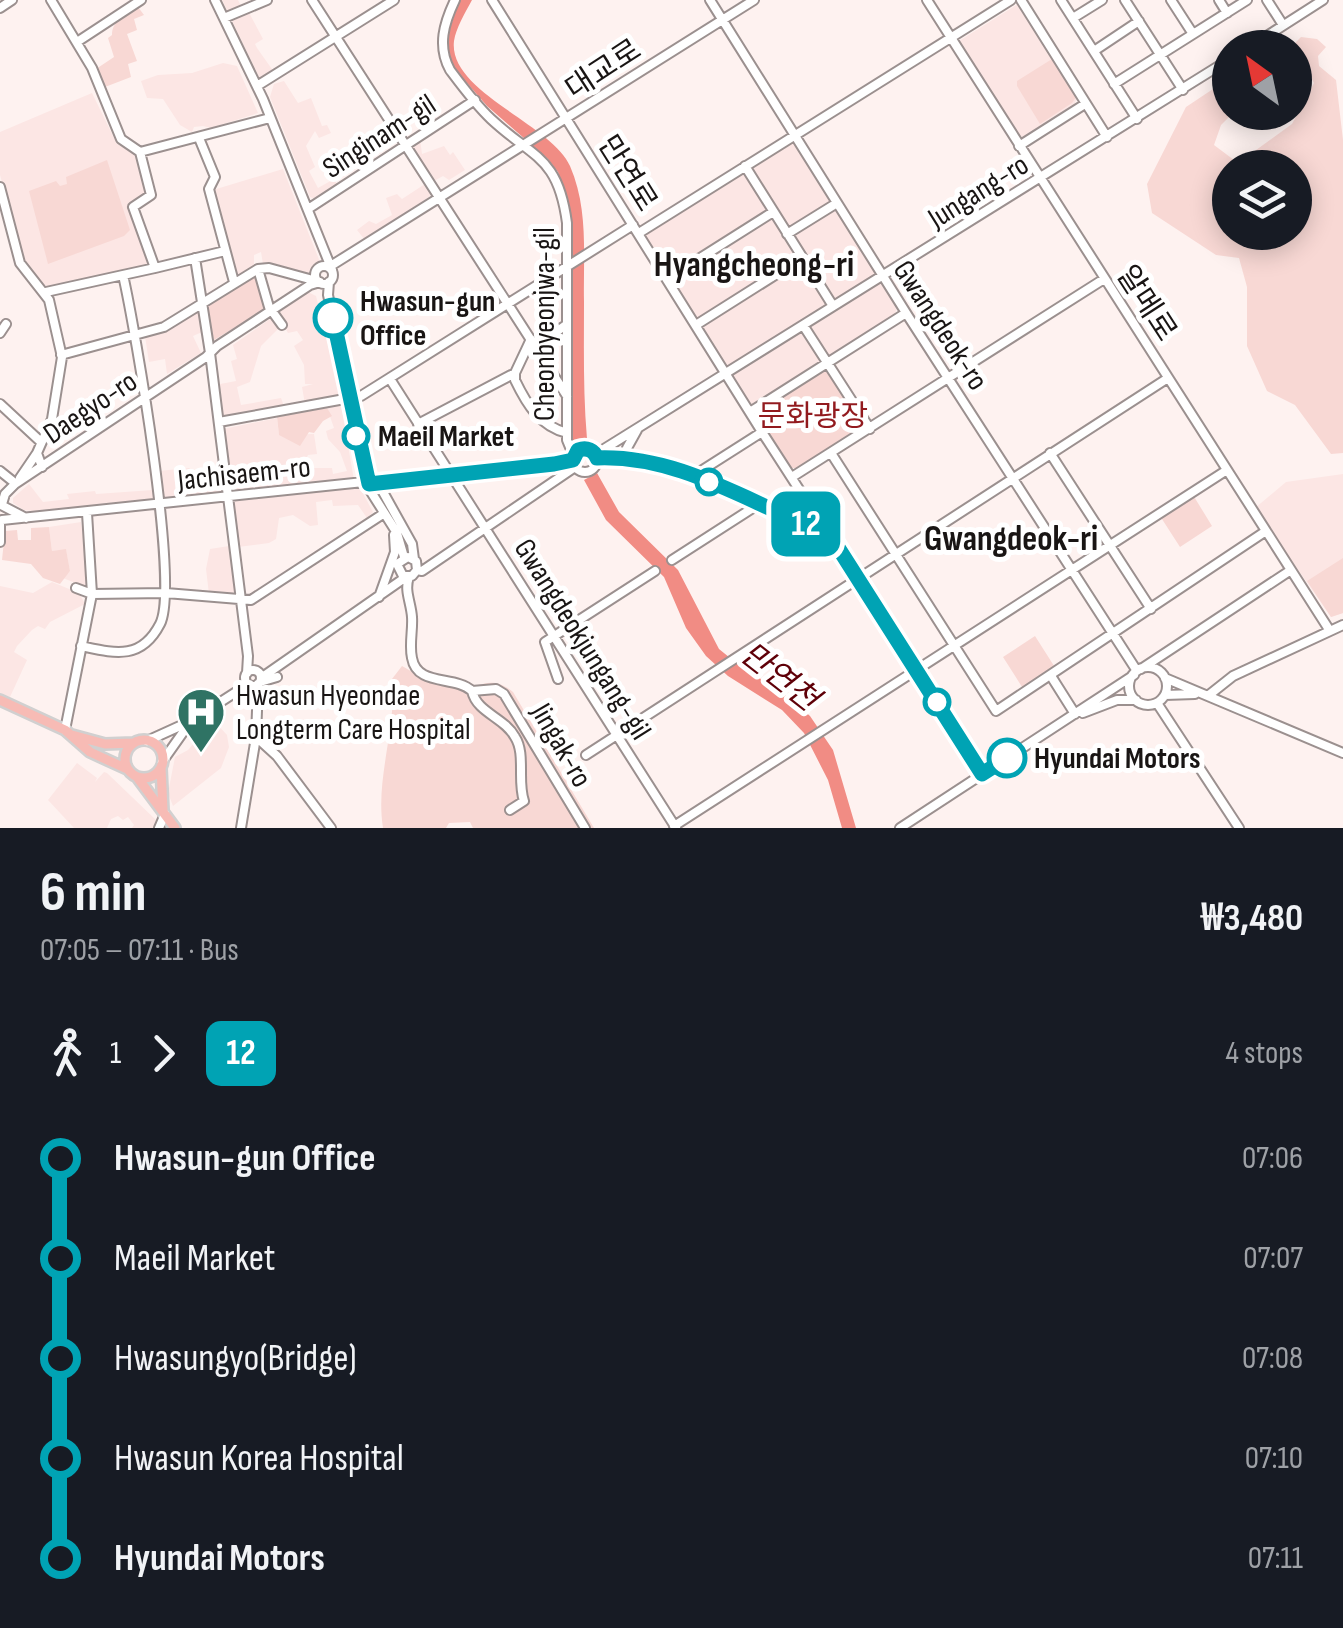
<!DOCTYPE html>
<meta charset="utf-8">
<style>
body{margin:0;font-family:"Sofia Sans Condensed","Noto Sans KR",sans-serif;background:#242831;color:#f1f3f6;height:100vh;display:flex;flex-direction:column;font-size:38px;white-space:nowrap}
*{box-sizing:border-box;margin:0}
p{font-size:32px;color:#9ea1a6}
.icon{flex:none;width:55px;height:55px;fill:none;stroke:currentColor;stroke-width:2;stroke-linecap:round;stroke-linejoin:round}
.map{position:relative;height:828px;overflow:hidden}
.sheet{display:flex;flex-direction:column;background:#171b24;flex:1}
.sheet>*{flex:none}
.badge{padding:0 20px;border-radius:15px;font-size:35px;line-height:65px}
.needle{width:65px;rotate:327deg}
.fabs{position:absolute;left:1212px;top:30px;display:grid;gap:20px}
.fabs a{display:grid;place-items:center;width:100px;height:100px;border-radius:50%;background:#171b24;box-shadow:0 5px 25px #0003;font-size:50px}
.map>.badge{position:absolute;translate:-50% -50%;box-shadow:0 0 0 5px #fff}
.legs{display:flex;align-items:center;gap:15px;height:110px;padding:0 40px;font-size:32px}
.legs p{margin-inline-start:auto}
.summary{display:flex;align-items:center;justify-content:space-between;height:170px;padding:0 40px}
h1{font-size:55px;font-weight:700;line-height:75px}
ul{padding:0 40px;list-style:none}
li{display:flex;align-items:center;gap:35px;height:100px;font-size:38px}
li i{display:grid;place-items:center;width:15px;height:100%;margin:0 12px;background:currentColor}
li i::after{content:'';width:25px;height:25px;margin:-12px;border:8px solid;border-radius:50%;background:#171b24}
li p{margin-inline-start:auto}
li:first-child i{background:linear-gradient(#0000 50%,currentColor 0)}
li:last-child i{background:linear-gradient(currentColor 50%,#0000 0)}
.map>svg:first-child{display:block}
.built{fill:#fce6e4}
.green{fill:#f8d8d4;fill-rule:evenodd}
.water{fill:#f18c84}
.lines{fill:none;stroke-linecap:round;stroke-linejoin:round}
.minor-casing{stroke:#9b908f;stroke-width:12}
.major-casing{stroke:#d1d0d0;stroke-width:14}
.minor{stroke:#fff;stroke-width:8}
.major{stroke:#f7bbb5;stroke-width:9}
.line-1-casing{stroke:#fff;stroke-width:22}
.line-1{stroke:#00a3b4;stroke-width:15}
.stop-1-dot{fill:#fff;stroke:#00a3b4;stroke-width:5}
.labels{text-anchor:middle;stroke-width:10;stroke-linejoin:round;paint-order:stroke}
.street-label{font-size:30px;fill:#191514;stroke:#fff}
.stop-label{font-size:30px;font-weight:bold;fill:#191514;stroke:#fff;text-anchor:start}
.park-label{font-size:30px;fill:#921a1e;stroke:#fff}
.poi-label{font-size:30px;fill:#191514;stroke:#fff;text-anchor:start}
.water-label{font-size:32px;font-style:italic;fill:#5f0008;stroke:#fff}
.quarter-label{font-size:35px;font-weight:bold;fill:#191514;stroke:#fff}
</style>
<div class="map">
<svg width="1343" height="828" viewBox="0 0 1343 828">
<rect width="100%" height="100%" fill="#fef2f0"/>
<path class="built" d="M222,0H238L242,8L246,7L263,39L255,44L257,48L274,72L260,79Z
M1018,4L1078,96L1074,105L1025,137L1018,136L959,41Z
M223,63L237,66L258,113L211,128L203,126L194,127L192,132L180,125L163,99L147,98L141,81L158,75L192,73Z
M284,81L298,103L311,98L322,126L327,125L331,133L319,138L315,131L306,146L315,167L309,171L318,188L334,179L337,184L315,199L310,197L270,97L274,84Z
M92,93L117,144L137,155L149,193L131,204L150,263L148,266L52,289L43,284L22,257L0,175V132Z
M420,139L422,154L444,146L450,155L453,152L465,170L449,180L443,176L434,181L411,150L412,145Z
M787,142L794,144L897,308L895,314L754,405L749,404L643,234Z
M283,169L320,262L314,267L311,277L263,264L261,252L254,255V267L240,275H234L213,190Z
M425,184L431,193L429,197L365,240L357,230L369,221L376,224L392,215L386,198L397,194L402,199Z
M308,292L316,296L340,393L337,399L305,404L302,387L313,384H305L304,365L294,346L303,340L297,331L288,333L283,324L261,346L250,382L237,387L241,405L281,398L285,409L222,418L215,385L236,381L231,361L237,359L233,345Z
M201,310L202,332L193,336L201,353L167,374L165,359L149,362L145,336L164,332Z
M341,405L354,480L239,491L232,485L223,429L277,418L279,435L314,434L317,454L308,455L305,461L309,462L310,468H332L333,474L347,471L340,452L328,439L326,431L334,428L327,408Z
M190,468L193,474L219,471L221,490L218,494L165,500L161,497L158,471Z
M1343,474V613L1331,617L1255,508L1286,482Z
M29,484L43,502L69,499L67,494L95,491L96,494L153,490L154,498L153,501L44,512L24,510L13,503V498Z
M360,488L373,512L367,518L358,505L333,506L332,500L316,502L318,525L310,526L293,515L279,518L276,539L269,543L238,547L232,507L236,499Z
M81,522L89,584L85,587L63,578L70,571L66,550L52,551L49,527Z
M229,546L235,591L231,595L209,594L206,569L210,549Z
M52,582L79,593L85,604L50,622L45,629L38,626L32,630L17,646L14,652L27,660L10,697L0,693V586L33,593Z
M216,723L227,735L229,747L221,768L173,806L168,793L175,757L188,750L206,729Z
M77,763L97,778L95,782L104,772L107,773L156,820L153,828H132L134,825L128,817L123,820L118,816L111,819L107,828H74L48,800Z"/>
<path class="green" d="M138,7L144,15L134,19L137,30L127,34L137,61L128,64L131,77L105,87L96,69L114,57L108,38L112,35C112,20 126,15 138,7Z
M1301,37L1317,39L1326,47L1318,56L1319,66L1336,80L1343,140V453L1331,454L1295,405L1267,391L1247,346V287L1239,258L1216,255L1152,213L1147,184L1186,107L1222,83L1230,91V112L1233,113L1221,125L1214,145L1238,163L1292,124L1314,83L1294,44ZM1230,168H1295V232H1230Z
M1052,59L1076,97L1072,103L1040,124L1017,86V81Z
M107,160L130,230L124,236L48,264L29,191L56,181L60,186L67,184L66,177Z
M250,276L257,279L265,310L214,340L206,307L209,302Z
M823,368L829,369L864,425L798,468H791L758,416L761,407Z
M327,408L332,416L323,421L314,433L309,432L300,446L279,435L277,417Z
M1193,495L1212,526L1180,547L1160,516Z
M49,527L52,551L66,549L70,571L60,584L43,578L31,564L2,560L5,531L17,530L18,540H31V528Z
M1343,558V613L1331,617L1307,581Z
M1035,636L1056,669L1024,690L1003,657Z
M402,666C422,677 428,683 453,688C476,693 488,671 513,692L594,828H473L470,822L449,823L446,828H383C375,778 397,729 392,679Z"/>
<path class="water" d="M459,0H472C465,13 456,28 454,41C448,92 552,124 570,166C589,210 583,256 584,302C584,348 583,393 587,439L573,449L571,216L558,172L548,159L487,106L453,67L446,41Z
M597,473L619,512L678,570L719,649L740,666L785,694L810,716L833,750L856,828H842L828,780L804,733L782,710L728,676L706,656L686,628L664,577L606,520L584,480Z"/>
<g class="lines">
<g class="minor-casing">
<path id="minor" d="M51,0L92,68L121,139L140,152L151,195L133,207L155,268L123,275C135,328 180,586 160,624C141,661 114,653 81,646
M215,0L263,99L332,270
M312,0L567,396
M455,0C444,23 437,46 450,70C462,86 476,105 491,119C534,159 558,156 567,223V440L574,457
M492,0L762,432L983,774
M710,0L908,316L1137,671
M927,0L1330,631
M1021,0L1107,137
M1061,0L1137,119
M1125,0L1183,90
M1171,0L1193,34
M1219,0L1227,13
M1267,0L1283,25
M0,8L12,0
M224,18L267,0
M1073,18L1102,0
M77,42L141,0
M1248,48L1323,0
M1094,51L1139,21
M1114,84L1247,0
M257,86L394,0
M199,138L215,177L209,189L234,282
M1019,146L1085,104
M140,152L270,118
M745,166L833,306
M0,187L20,263L49,300L62,357L52,419L37,453L42,467
M308,209L475,100
M639,233L1011,0
M787,234L837,203
M195,258L210,353L248,656L247,673
M315 275a9 9 0 1 1 18 0a9 9 0 1 1-18 0Z
M329,267L754,0
M155,268L225,251
M258,269L269,307L282,325
M667,279L773,212
M329,282L328,295L369,484
M46,292L123,275
M696,325L802,258
M803,325L870,429
M0,333L6,324
M531,339L515,373V380C527,405 540,426 567,433
M536,346L566,325
M61,355L164,327L258,269L269,268L313,280
M390,379L676,828
M0,404L41,442
M750,412L906,313
M219,422L361,396L633,225
M418,424L515,373
M573 460a12 12 0 1 1 24 0a12 12 0 1 1-24 0Z
M831,453L996,711L1266,531
M1050,453L1151,609
M596,454L1230,59
M628,457L627,448L637,430
M597,458C673,455 739,496 807,525L825,527
M0,471L15,483
M693,476L762,432
M792,477L1104,279
M20,478L37,453
M378,483L412,544L414,559
M366,484L397,533L404,557
M2,504L5,494L15,484L206,357L217,346L310,285L320,282
M3,506L26,518
M2,520L573,460
M0,523V542
M672,560L759,504
M417,570L416,561L408,557L397,564L403,576H412L417,570L422,571L575,467
M409,577C404,591 411,602 412,617C413,630 409,645 412,658C417,687 455,675 472,691L496,689L504,694L585,828
M76,588L92,594L166,593L251,600L383,514
M379,597L395,552L394,535
M1129 686a19 19 0 1 1 38 0a19 19 0 1 1-38 0Z
M1141,669L1291,570
M245 678a8 8 0 1 1 16 0a8 8 0 1 1-16 0Z
M1051,676L1075,714
M261,678L406,577
M1165,678L1343,753
M558,679L545,642L655,571
M260,682L277,677
M472,691C477,713 504,717 515,737C526,754 517,781 524,801L510,810
M1165,695L1195,694
M1209,695L1233,676L1343,625
M1157,703L1239,828
M1083,713L1117,700H1136
M65,730L92,594L87,513
M256,737L277,756L331,828
M147,741L191,721L236,692L253,686
M586,755L1168,378
M162,762L191,721
M674,826L1227,470
M159,828L165,814
M241,828L256,737L258,684
M900,828L1134,675"/>
</g>
<g class="major-casing">
<path id="major" d="M0,700L65,730L90,752L127,769
M72,735L105,744L133,743
M125 759a19 19 0 1 1 38 0a19 19 0 1 1-38 0Z
M161,768L163,810
M137,777L175,828"/>
</g>
<use href="#minor" class="minor"/>
<use href="#major" class="major"/>
</g>
<g class="lines">
<g class="line-1-casing">
<path id="line-1" d="M333,318L369,484L554,464L573,460L578,450C587,447 594,450 597,458C673,455 738,496 807,525L825,527L982,774L1007,758"/>
</g>
<use href="#line-1" class="line-1"/>
</g>
<defs>
<g id="hospital-pin" transform="scale(2.5)"><path d="M0 17L-7.5 6A9.5 9.5 0 1 1 7.5 6Z" fill="#2f7364" stroke="#fff"/><path d="M-5-5h3v3.5h4V-5h3V5h-3V1.5h-4V5h-3Z" fill="#fff"/></g>
</defs>
<g fill-rule="evenodd">
<use href="#hospital-pin" x="201" y="712"/>
</g>
<g class="stop-1-dot">
<circle cx="333" cy="318" r="18"/>
<circle cx="356" cy="436" r="12"/>
<circle cx="709" cy="482" r="12"/>
<circle cx="937" cy="702" r="12"/>
<circle cx="1007" cy="758" r="18"/>
</g>
<g class="labels">
<g class="street-label">
<text transform="translate(603 69) rotate(-33)" y="10">대교로</text>
<text transform="translate(379 136) rotate(-33)" y="10">Singinam-gil</text>
<text transform="translate(628 173) rotate(58)" y="10">만연로</text>
<text transform="translate(978 191) rotate(-32)" y="10">Jungang-ro</text>
<text transform="translate(1147 303) rotate(57)" y="10">알메로</text>
<text transform="translate(544 324) rotate(-90)" y="10">Cheonbyeonjwa-gil</text>
<text transform="translate(941 325) rotate(57)" y="10">Gwangdeok-ro</text>
<text transform="translate(90 407) rotate(-34)" y="10">Daegyo-ro</text>
<text transform="translate(244 473) rotate(-6)" y="10">Jachisaem-ro</text>
<text transform="translate(583 639) rotate(58)" y="10">Gwangdeokjungang-gil</text>
<text transform="translate(562 745) rotate(60)" y="10">Jingak-ro</text>
</g>
<g class="stop-label">
<text x="360" y="311">Hwasun-gun<tspan x="360" dy="34">Office</tspan></text>
<text x="378" y="446">Maeil Market</text>
<text x="1034" y="768">Hyundai Motors</text>
</g>
<g class="park-label">
<text x="813" y="426">문화광장</text>
</g>
<g class="poi-label">
<text x="236" y="705">Hwasun Hyeondae<tspan x="236" dy="34">Longterm Care Hospital</tspan></text>
</g>
<g class="water-label">
<text transform="translate(780 676) rotate(38)" y="11">만연천</text>
</g>
<g class="quarter-label">
<text x="754" y="276">Hyangcheong-ri</text>
<text x="1011" y="550">Gwangdeok-ri</text>
</g>
</g>
</svg>
<div class="fabs">
<a><svg class="needle" viewBox="-14 -14 28 28"><path d="M0-13l5 13h-10z" fill="#e53935"/><path d="M0 13l5-13h-10z" fill="#9ea1a6"/></svg></a>
<a><svg class="icon" aria-label="layers" viewBox="0 0 24 24"><path d="M12 4l9 5-9 5-9-5zM3 14l9 5 9-5"/></svg></a>
</div>
<b class="badge" style="left:806px;top:524px;background:#00a3b4;color:#fff">12</b>
</div>
<section class="sheet">
<div class="summary"><div><h1>6 min</h1><p>07:05 – 07:11 · Bus</p></div><b>₩3,480</b></div>
<div class="legs"><svg class="icon" aria-label="walk" viewBox="0 0 24 24"><circle cx="13" cy="4" r="2"/><path d="M13 8l-2 6 4 7M11 14l-3 7M7 12l3-4h3l4 4"/></svg>1<svg class="icon" aria-label="forward" viewBox="0 0 24 24"><path d="M9 5l7 7-7 7"/></svg><b class="badge" style="background:#00a3b4;color:#fff">12</b><p>4 stops</p></div>
<ul>
<li><i style="color:#00a3b4"></i><b>Hwasun-gun Office</b><p>07:06</p></li>
<li><i style="color:#00a3b4"></i><span>Maeil Market</span><p>07:07</p></li>
<li><i style="color:#00a3b4"></i><span>Hwasungyo(Bridge)</span><p>07:08</p></li>
<li><i style="color:#00a3b4"></i><span>Hwasun Korea Hospital</span><p>07:10</p></li>
<li><i style="color:#00a3b4"></i><b>Hyundai Motors</b><p>07:11</p></li>
</ul>
</section>
